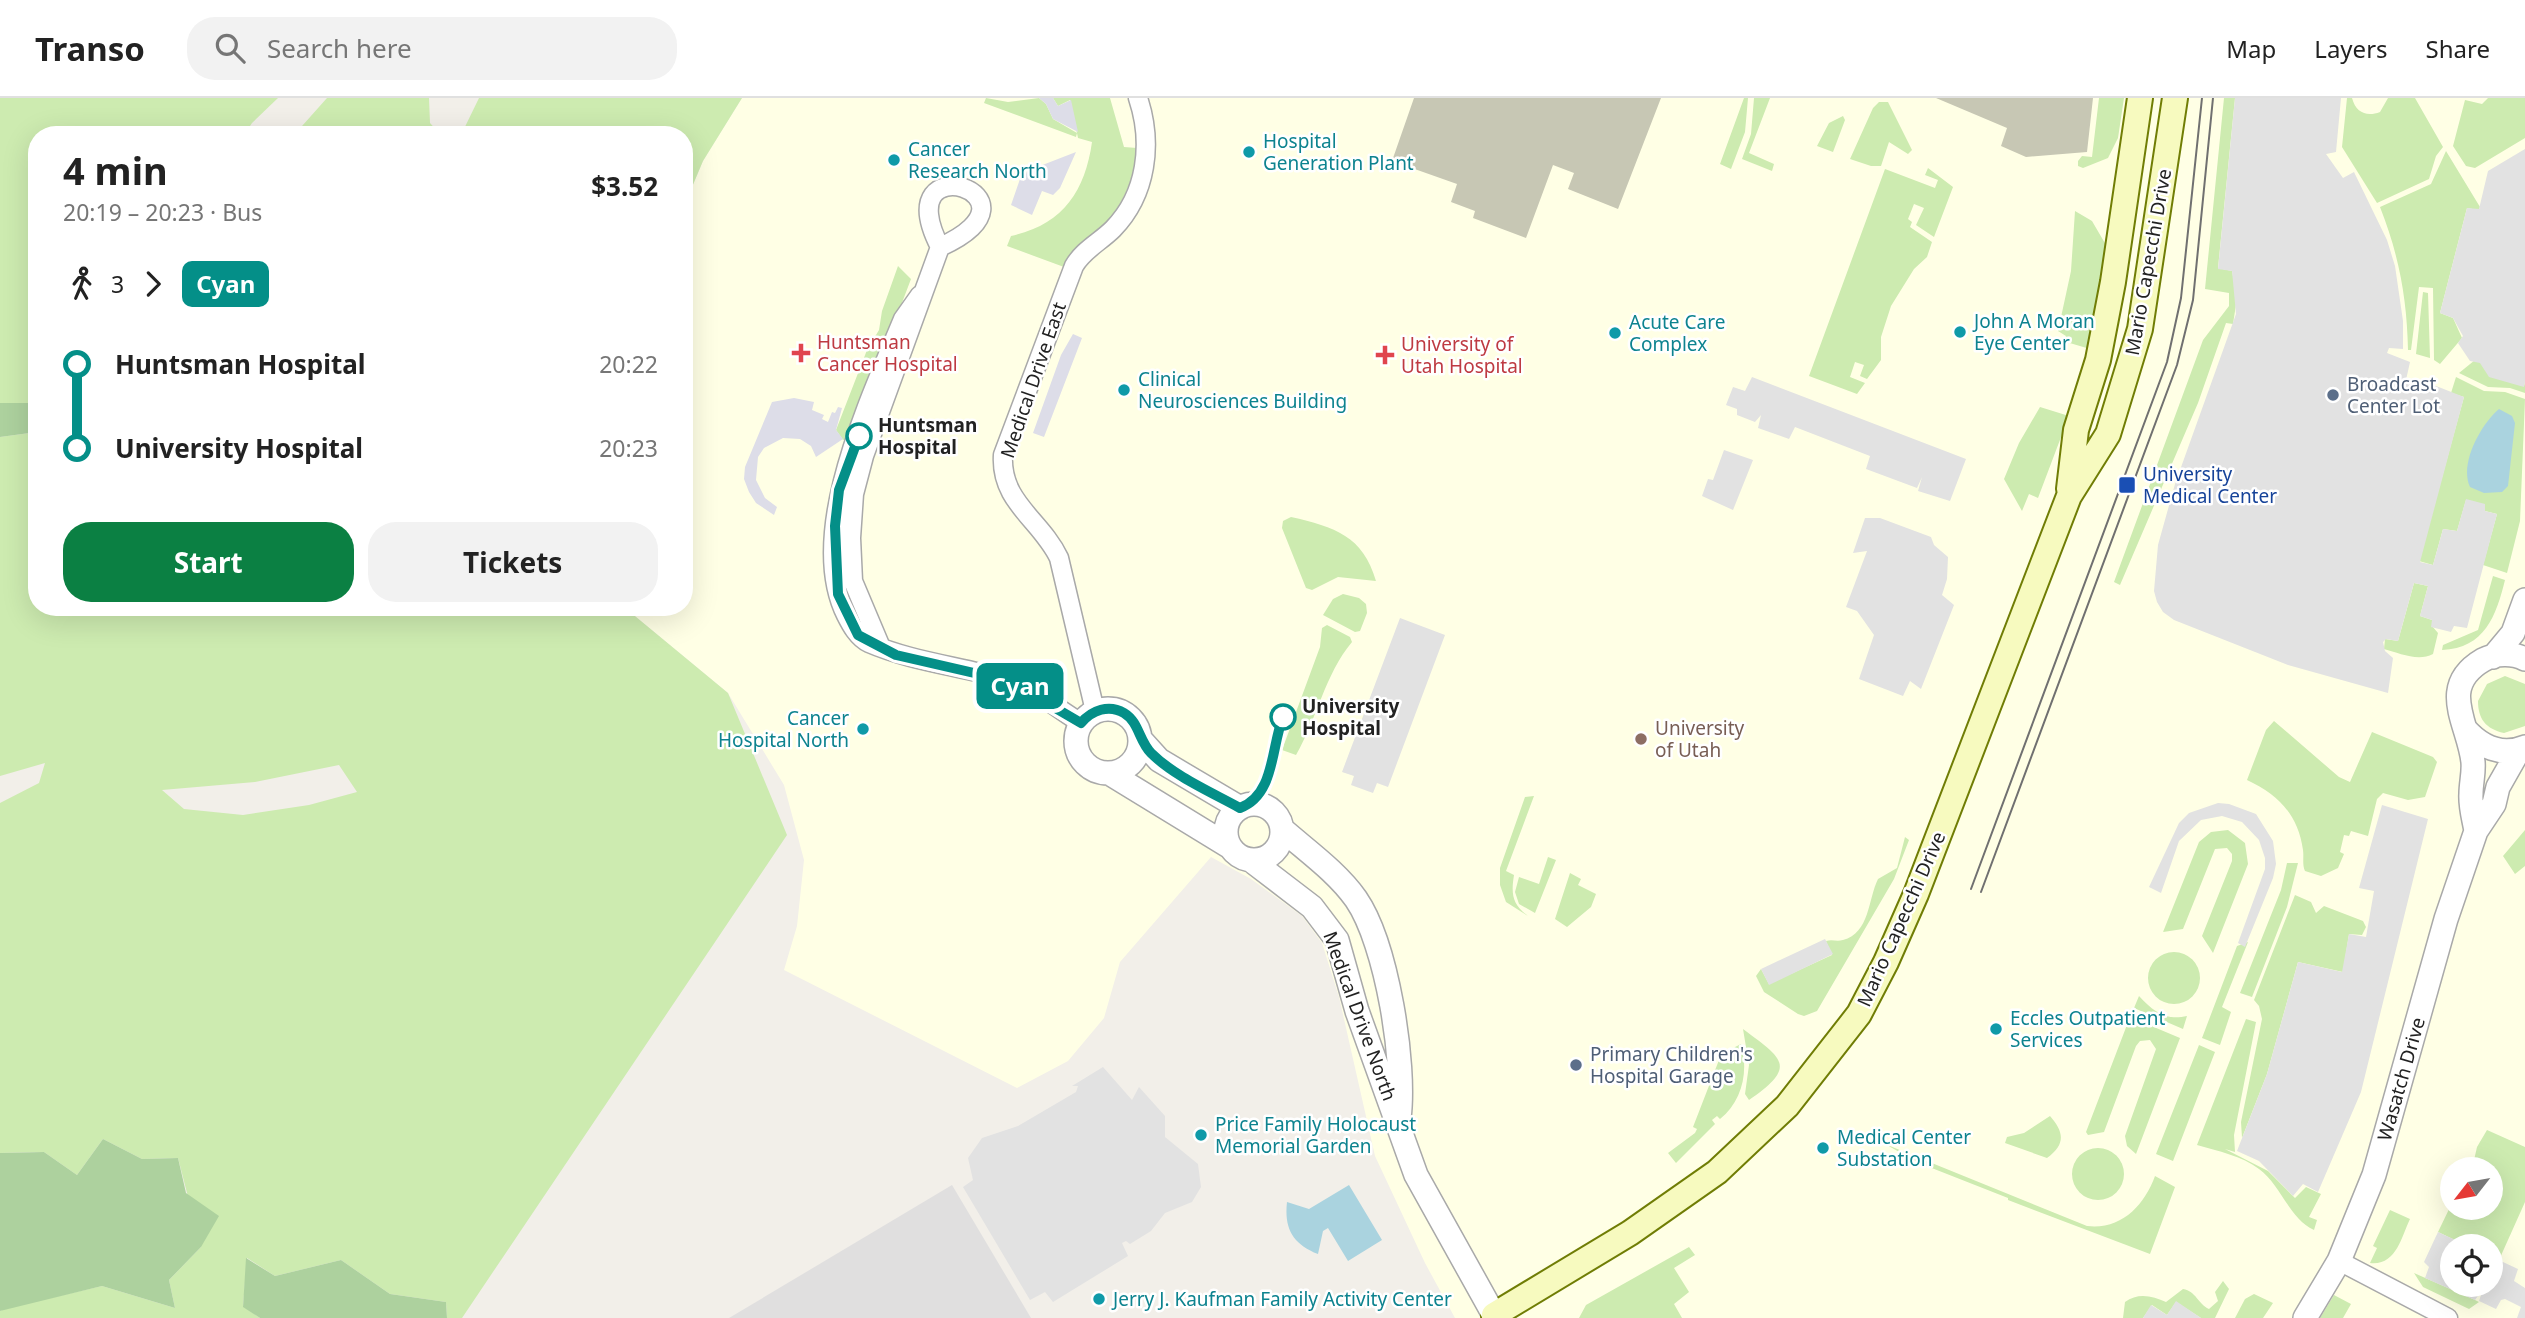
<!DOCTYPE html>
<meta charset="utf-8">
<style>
body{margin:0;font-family:"Noto Sans",sans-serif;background:#f2f2f2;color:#222;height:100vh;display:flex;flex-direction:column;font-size:26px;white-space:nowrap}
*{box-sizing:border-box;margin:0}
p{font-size:23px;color:#767676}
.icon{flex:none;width:38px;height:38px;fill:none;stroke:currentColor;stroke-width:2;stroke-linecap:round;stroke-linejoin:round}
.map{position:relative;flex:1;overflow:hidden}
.sheet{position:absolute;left:28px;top:28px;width:665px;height:490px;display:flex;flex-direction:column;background:#fff;border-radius:28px;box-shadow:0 7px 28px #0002}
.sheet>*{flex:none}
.badge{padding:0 14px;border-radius:10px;font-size:24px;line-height:46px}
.needle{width:46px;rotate:239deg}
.controls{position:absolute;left:2440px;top:1059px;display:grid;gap:14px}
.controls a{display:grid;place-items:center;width:63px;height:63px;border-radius:50%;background:#fff;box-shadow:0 7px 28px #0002;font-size:35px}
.map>.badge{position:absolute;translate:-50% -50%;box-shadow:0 0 0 4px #fff}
.legs{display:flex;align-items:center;gap:10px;height:77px;padding:0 35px;font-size:23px}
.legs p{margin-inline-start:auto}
.overview{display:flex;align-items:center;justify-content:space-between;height:119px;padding:0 35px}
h1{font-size:38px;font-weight:700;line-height:52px}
.button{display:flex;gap:14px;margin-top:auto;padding:14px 35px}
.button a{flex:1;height:80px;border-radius:28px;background:#0b8043;color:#fff;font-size:28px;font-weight:700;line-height:80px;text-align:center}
.button a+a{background:#f2f2f2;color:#222}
ul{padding:0 35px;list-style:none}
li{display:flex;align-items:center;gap:24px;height:84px;font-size:26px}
li i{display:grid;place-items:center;width:10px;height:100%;margin:0 9px;background:currentColor}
li i::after{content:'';width:18px;height:18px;margin:-9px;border:5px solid;border-radius:50%;background:#fff}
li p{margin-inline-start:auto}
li:first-child i{background:linear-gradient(#0000 50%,currentColor 0)}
li:last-child i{background:linear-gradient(currentColor 50%,#0000 0)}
header{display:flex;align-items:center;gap:42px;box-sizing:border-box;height:98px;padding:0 35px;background:#fff;border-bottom:2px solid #e0e0e0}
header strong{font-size:33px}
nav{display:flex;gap:38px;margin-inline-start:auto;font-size:24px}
.search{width:490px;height:63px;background:#f2f2f2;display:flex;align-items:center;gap:18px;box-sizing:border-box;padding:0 24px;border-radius:28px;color:#767676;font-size:26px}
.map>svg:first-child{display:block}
.residential{fill:#e0dfdf}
.education{fill:#ffffe5;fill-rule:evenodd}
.construction{fill:#c7c7b4}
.grass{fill:#cdebb0;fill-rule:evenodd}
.forest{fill:#add19e}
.parking{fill:#e2e2e2}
.plaza{fill:#dddde8}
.water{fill:#aad3df}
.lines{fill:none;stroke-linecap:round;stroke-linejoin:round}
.minor-casing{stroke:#a9a9a9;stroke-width:21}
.tertiary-casing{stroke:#a9a9a9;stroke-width:26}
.secondary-casing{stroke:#707d05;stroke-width:28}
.minor{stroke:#fff;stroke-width:18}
.tertiary{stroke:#fff;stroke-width:23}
.secondary{stroke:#f7fabf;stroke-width:24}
.tram{stroke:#707070;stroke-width:2}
.line-1-casing{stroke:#fff;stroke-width:16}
.line-1{stroke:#048f88;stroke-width:10}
.culture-dot{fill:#0f9aa8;stroke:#fff;stroke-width:2.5}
.health-dot{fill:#e0444e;stroke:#fff;stroke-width:2.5}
.service-dot{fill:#5c6f8a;stroke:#fff;stroke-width:2.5}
.stop-1-dot{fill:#fff;stroke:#048f88;stroke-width:3.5}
.transit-dot{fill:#1a4fb4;stroke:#fff;stroke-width:2.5}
.education-dot{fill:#8d6e63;stroke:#fff;stroke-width:2.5}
.labels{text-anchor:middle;stroke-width:5;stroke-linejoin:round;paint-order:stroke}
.culture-label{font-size:19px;fill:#0d838f;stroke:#fff;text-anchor:start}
.street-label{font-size:19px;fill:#222;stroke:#fff}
.health-label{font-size:19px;fill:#be3a42;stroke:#fff;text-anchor:start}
.service-label{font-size:19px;fill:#4e5e75;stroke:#fff;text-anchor:start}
.stop-label{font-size:19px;font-weight:bold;fill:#222;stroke:#fff;text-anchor:start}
.transit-label{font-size:19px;fill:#164399;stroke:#fff;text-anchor:start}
.education-label{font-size:19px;fill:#785e54;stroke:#fff;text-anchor:start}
</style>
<header>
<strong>Transo</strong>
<div class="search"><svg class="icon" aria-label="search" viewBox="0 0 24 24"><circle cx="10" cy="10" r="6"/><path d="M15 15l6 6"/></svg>Search here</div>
<nav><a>Map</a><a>Layers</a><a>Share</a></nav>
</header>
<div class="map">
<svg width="2525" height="1220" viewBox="0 0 2525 1220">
<rect width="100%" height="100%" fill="#f2efe9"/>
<path class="residential" d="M952,1087L1031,1220H729Z"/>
<path class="education" d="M742,0H2525V1220H1455L1425,1165L1375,1058L1339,899L1322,845L1302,818L1251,781L1211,759L1120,864L1104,920L1068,963L1017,990L784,872L797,828L804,762L784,687L728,595L624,509H684V108L703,63ZM2452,1071H2490V1110H2452ZM2452,1148H2490V1186H2452Z"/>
<path class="construction" d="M1414,0H1661L1618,111L1568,91L1574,75L1553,67L1526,140L1473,120L1475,113L1451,104L1457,86L1392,63Z
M1936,0H2093L2087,54L2026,59L2001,48L2007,30Z"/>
<path class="grass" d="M0,0H278L252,25L244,37H37V305H0Z
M327,0H429L430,25L441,37H294Z
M479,0H742L703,63L684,108V37H461Z
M986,0L1008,4L1039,0L1046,6L1053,21L1077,35L1076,39L984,5Z
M1053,0H1110L1124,49L1137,50C1134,80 1124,107 1102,129C1088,143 1074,152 1064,169L1007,148L1011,138C1062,127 1085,94 1092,44L1078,40L1070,2L1058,8Z
M1744,0H1748L1745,34L1731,71L1720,66Z
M1754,0H1770L1749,55L1774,66L1772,73L1742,61L1751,36Z
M2099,0H2124L2118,40L2108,60L2083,70L2078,68V63L2082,58L2092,59Z
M2224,0H2235L2218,170L2232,173L2237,200L2233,226L2226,225L2198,305L2120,487L2114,484L2203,242L2229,208V195L2205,191Z
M2347,0H2352C2356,15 2367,19 2380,14L2388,0H2415L2443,49L2436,58L2429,81L2377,105L2342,49Z
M2488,0H2525V40L2475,70L2466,68L2453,48L2465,2L2482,6Z
M1879,4H1888L1912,52L1908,56L1889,44L1881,68H1871L1850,61L1873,10Z
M1843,18L1845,22L1833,54L1817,48L1829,25Z
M2446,53L2480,109L2478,112L2467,110L2440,215L2453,220L2462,240L2440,266L2434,262L2433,190L2419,189L2411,252H2408C2407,201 2399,157 2380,109L2431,86Z
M1928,70L1953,89L1934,139L1916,127L1924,110L1914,106L1908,121L1912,124L1910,129L1932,144L1927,159L1914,171L1891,208L1881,239V262L1867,281L1860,278L1864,267L1855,264L1850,279L1865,285L1857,296L1809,278L1885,71L1935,90L1938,82L1925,77Z
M2075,113L2092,123L2106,147L2090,251L2063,243L2066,238L2058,233L2071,173Z
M898,168L911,181L854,331L847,341L843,342L836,332L867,252L879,232L882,213Z
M2423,194L2428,195L2430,260L2416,256Z
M2475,262L2524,288L2525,284V295L2510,290L2488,289L2459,275Z
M2456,279L2484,293L2505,294L2525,301L2520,423L2507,475L2483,467L2497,416L2485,413V407L2466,402L2457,433L2443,431L2433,467L2419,463L2464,299L2451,295Z
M2040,309L2069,318L2038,400L2029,396L2022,413L2004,381L2019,345Z
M37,334V509H624L728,595L787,737L462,1220H447L446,1204L390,1196L341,1162L275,1178L247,1160L243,1208L260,1220H0V1213L7,1210L102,1188L175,1210L169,1182L201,1149L178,1060L142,1061L103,1041L77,1077L44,1054L0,1055V705L39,685L45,665L0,678V339ZM339,667L357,694L309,707L243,717L184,711L162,692L255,684Z
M1291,419C1335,429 1363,438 1376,483L1338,479L1312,492L1306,490L1282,430L1283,423Z
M2493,478L2505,482C2496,518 2485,550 2442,552L2443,547L2478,532Z
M2414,485L2428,488L2420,518L2432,522V528L2438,535L2433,556C2418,564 2399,555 2384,551L2385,541L2398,543Z
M1343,496L1359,500L1366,506L1367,515L1360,533L1355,534L1323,517L1333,501Z
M1327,527L1350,539L1352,544C1325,576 1317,621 1296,657L1282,652L1320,549L1322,530Z
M2505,578L2525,586V628L2504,635C2486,631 2478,621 2478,603L2487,586Z
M2274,623L2339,679L2350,684L2372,634L2433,659L2437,664L2425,699L2408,702L2383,695L2377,701L2368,738L2351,733L2349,738L2344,737L2340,754L2344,756L2338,770L2321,778L2305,773C2302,767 2304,759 2303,752C2298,717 2279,697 2247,682L2266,632Z
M1534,698L1506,773L1514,777C1511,796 1512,806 1528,818L1506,804L1500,787V770L1525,699Z
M2228,732L2245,745L2248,766L2213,855L2202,838L2232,763V756L2227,750L2215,751L2183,831L2163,834L2199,744L2211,734Z
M2525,732V768L2515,776L2503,758Z
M1905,739L1909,742L1894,781L1817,913L1804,918L1798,916L1764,894L1756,878L1761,871L1769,886L1832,857L1826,843C1833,841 1836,844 1843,842C1870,835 1868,801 1878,781L1897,770Z
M1548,759L1556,762L1535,815L1519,806L1515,794L1519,779L1539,786Z
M2287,765H2298L2287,809L2252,899L2240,895L2281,792Z
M1570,775L1581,781L1578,787L1596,796L1591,809L1567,829L1555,821Z
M2295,797L2311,804L2316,815L2324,808L2363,823L2366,829L2362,837L2349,836L2343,874L2298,864L2267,976L2242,1040L2241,1024L2262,921L2259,908L2254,902Z
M2248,844L2222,909L2231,914L2220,947L2202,940L2237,848Z
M2148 880a26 26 0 1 1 52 0a26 26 0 1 1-52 0Z
M2139,898C2153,913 2165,923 2187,918L2183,931L2134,910Z
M2130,919L2180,940L2136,1056L2127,1048L2125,1038L2156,951L2150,942L2140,943L2136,948L2104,1034L2088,1037L2086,1034Z
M2246,921L2256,924L2234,1037L2235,1054L2225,1051L2268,1073L2295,1100L2306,1089L2321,1096L2309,1119L2317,1122L2314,1132C2290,1122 2281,1087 2259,1071C2242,1058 2218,1053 2197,1047Z
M1743,931C1783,961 1798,968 1749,1002L1745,996L1749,967Z
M1741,946C1749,974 1742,1003 1720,1021L1717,1018L1712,1022L1715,1026L1676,1065L1668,1055L1695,1035L1697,1031L1693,1029L1719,962H1728L1735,949Z
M2199,947L2215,954L2173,1063L2156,1056Z
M2050,1018C2064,1034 2066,1046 2047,1060L2005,1045L2007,1039L2024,1035Z
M2487,1032L2525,1049V1104L2499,1162L2490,1158V1148H2468L2438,1134L2452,1105V1110H2490V1071H2472L2477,1049Z
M1885,1046L2087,1128C2121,1132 2144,1108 2155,1078L2175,1089L2150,1156L2008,1102V1100L1919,1065Z
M2072 1076a26 26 0 1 1 52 0a26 26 0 1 1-52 0Z
M2390,1112L2410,1121C2401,1140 2396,1168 2370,1165L2377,1150L2373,1148Z
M1689,1149L1695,1157L1674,1170L1689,1194L1674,1206L1682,1220H1579L1586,1207Z
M2414,1175L2475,1202L2479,1204L2469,1211L2423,1189Z
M2223,1183L2229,1191L2215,1220H2201L2176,1204L2167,1217L2152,1207L2143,1220H2123L2125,1204C2138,1194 2153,1198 2166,1204L2183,1191C2196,1193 2198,1206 2209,1211L2218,1203L2215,1194Z
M2254,1196L2273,1205L2263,1220H2235L2245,1201Z
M2334,1197L2351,1206L2343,1220H2320Z"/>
<path class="forest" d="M0,305H37V334L0,339Z
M103,1041L142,1061L178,1060L186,1095L219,1118L201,1149L169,1182L175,1210L102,1188L0,1213V1055L44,1054L77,1077Z
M246,1160L275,1178L341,1162L390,1196L446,1204L447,1220H260L243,1209Z"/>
<path class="parking" d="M2235,0H2341L2336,54L2326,56L2343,80L2354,74L2387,142L2395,168L2403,223V251L2389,250L2387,255L2410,264L2406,282L2429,288L2431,286L2464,299L2420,464L2433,467L2443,431L2457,433L2466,401L2485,406V413L2497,416L2467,530L2454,528L2451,534L2431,529L2432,522L2420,518L2428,488L2414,485L2398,543L2386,541L2383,544L2385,553L2393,560L2388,595L2288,567L2174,522L2163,514L2157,504L2154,493L2158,447L2175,386L2236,216L2232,173L2218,171Z
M2525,51V284L2524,289L2489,279L2480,265L2470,263L2458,245L2463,238L2453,220L2440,215L2467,110L2479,111L2488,73Z
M1752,279L1966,361L1950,403L1918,393L1922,379L1917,390L1866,371L1870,358L1795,329L1789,341L1758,330L1761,317L1755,324L1737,317V311L1726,307L1733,289L1745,293Z
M1724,352L1753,362L1733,412L1702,398L1708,381L1713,382Z
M1865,420H1880L1931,439L1934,447L1948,459L1947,481L1942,497L1954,507L1921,591L1910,583L1903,598L1859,581L1874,537L1857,513L1846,509L1867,453L1853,455Z
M1400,520L1445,537L1388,689L1377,685L1373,695L1351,687L1354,678L1342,674Z
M2218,705L2229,706L2256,716L2273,743L2276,766L2273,780L2245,849L2238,845L2265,771V760L2259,742L2242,724L2222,718L2201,722L2179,743L2161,795L2149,789L2179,725L2189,715Z
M2382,707L2428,721L2361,994L2318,1094L2303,1086L2293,1098L2259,1063L2237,1053L2267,976L2298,864L2342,874L2349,836L2366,839L2374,793L2359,790Z
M1825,841L1833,856L1769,887L1761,871Z
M1103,969L1132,1002L1139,989L1165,1018V1039L1198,1066L1201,1089L1192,1104L1165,1115L1151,1133L1130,1146L1126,1143L1122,1145L1128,1158L1053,1204L1045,1194L1030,1202L963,1089L973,1082L968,1060L982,1040L1018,1028L1076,994L1078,988H1072Z
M2438,1134L2468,1148H2452V1186H2490V1158L2518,1171L2514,1183L2525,1190V1220H2517L2521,1209L2505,1201L2501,1202L2496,1211L2479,1203L2483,1191L2475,1202L2425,1180L2429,1169L2424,1164Z
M2176,1203L2201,1220H2143L2151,1207L2167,1217Z"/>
<path class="plaza" d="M1039,0H1053L1058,8L1071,2L1078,34L1053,21L1046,6Z
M1076,54L1060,90L1053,97L1042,93L1032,117L1011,107L1020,81L1024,83L1027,73Z
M1073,236L1082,240L1044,339L1033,335L1061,257Z
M794,300L814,304L812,312L824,317L822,321L828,324L832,314L835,315L838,309L842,310L836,332L843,341L816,359L811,348L800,341L783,340L764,350L758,359L756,382L765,400L777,409L774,417L756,405L749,394L744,381L745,369L772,304Z"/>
<path class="water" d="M2499,311L2512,318L2515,325L2508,388L2502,394L2484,395L2470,389C2459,366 2481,326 2499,311Z
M1349,1087L1382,1142L1348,1163L1328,1130L1323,1133L1318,1156C1293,1146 1284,1131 1287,1104L1309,1111Z"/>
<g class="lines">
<g class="minor-casing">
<path id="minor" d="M920,197L903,221C871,299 805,435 846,517C851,527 858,540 869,545C913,564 961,568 1007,582C1033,590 1058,611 1081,625
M880,547L853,483L851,440L854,396L864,358L940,149C1056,97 885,43 940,149
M1095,613L1059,460C1041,422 1000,404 1003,357L1074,168C1083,152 1100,144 1113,131C1147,96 1153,45 1138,0
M2339,1163L2448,1220"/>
</g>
<g class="tertiary-casing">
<path id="tertiary" d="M2493,559L2513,535L2525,502
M1076 643a32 32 0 1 1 64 0a32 32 0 1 1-64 0Z
M2465,631C2481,649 2501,659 2525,649
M1140,641L1159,662L1240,710
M1109,675L1230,749
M1226 734a28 28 0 1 1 56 0a28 28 0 1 1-56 0Z
M1282,731C1307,753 1337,774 1356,801C1387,846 1406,966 1399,1020
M2476,733C2474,721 2470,708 2471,696C2471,685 2474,675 2473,664C2469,626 2437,589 2483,562C2496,555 2513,555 2525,561
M1252,763L1312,809L1337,842L1357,913L1416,1077L1494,1217
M2305,1220L2339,1163L2374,1077L2446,821L2476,733L2494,706L2498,689L2519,652"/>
</g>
<g class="secondary-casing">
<path id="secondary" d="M2069,391L2076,332L2098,262L2113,184L2140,0
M1494,1217L1630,1135L1717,1074L1787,1008L1859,916L1886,864L1916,796L2069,398L2108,336L2140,231L2175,0"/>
</g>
<use href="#minor" class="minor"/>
<use href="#tertiary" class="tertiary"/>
<use href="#secondary" class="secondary"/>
<path class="tram" d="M1971,791L2167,264L2181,200L2202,0
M1981,794L2177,267L2193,202L2213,0"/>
</g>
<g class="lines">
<g class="line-1-casing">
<path id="line-1" d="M859,338L839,392L835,428L838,496L858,537L896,557L1009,583L1081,625C1092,612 1109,606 1124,615C1139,624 1139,643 1151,655C1174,678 1211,694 1240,710C1275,697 1271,649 1283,619"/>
</g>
<use href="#line-1" class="line-1"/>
</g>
<g class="culture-dot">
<circle cx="1249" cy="54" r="7"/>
<circle cx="894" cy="62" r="7"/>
<circle cx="1960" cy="234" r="7"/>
<circle cx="1615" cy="235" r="7"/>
<circle cx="1124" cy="292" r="7"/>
<circle cx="863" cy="631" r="7"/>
<circle cx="1996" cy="931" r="7"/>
<circle cx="1201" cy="1037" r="7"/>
<circle cx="1823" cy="1050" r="7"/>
<circle cx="1099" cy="1201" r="7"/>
</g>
<g class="health-dot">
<path d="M797.5 244.5h7v7h7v7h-7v7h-7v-7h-7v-7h7z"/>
<path d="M1381.5 246.5h7v7h7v7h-7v7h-7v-7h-7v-7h7z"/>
</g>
<g class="service-dot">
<circle cx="2333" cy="297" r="7"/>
<circle cx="1576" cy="967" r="7"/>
</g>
<g class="stop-1-dot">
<circle cx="859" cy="338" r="12"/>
<circle cx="1283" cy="619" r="12"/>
</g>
<rect class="transit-dot" x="2118" y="378" width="18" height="18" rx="3.5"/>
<circle class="education-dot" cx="1641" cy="641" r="7"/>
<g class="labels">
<g class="culture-label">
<text x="1263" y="50">Hospital<tspan x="1263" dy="22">Generation Plant</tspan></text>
<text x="908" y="58">Cancer<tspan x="908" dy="22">Research North</tspan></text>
<text x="1974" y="230">John A Moran<tspan x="1974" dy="22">Eye Center</tspan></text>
<text x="1629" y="231">Acute Care<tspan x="1629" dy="22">Complex</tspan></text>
<text x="1138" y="288">Clinical<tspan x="1138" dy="22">Neurosciences Building</tspan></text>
<text x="849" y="627" text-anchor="end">Cancer<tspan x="849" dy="22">Hospital North</tspan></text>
<text x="2010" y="927">Eccles Outpatient<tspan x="2010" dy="22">Services</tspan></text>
<text x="1215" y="1033">Price Family Holocaust<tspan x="1215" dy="22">Memorial Garden</tspan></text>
<text x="1837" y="1046">Medical Center<tspan x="1837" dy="22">Substation</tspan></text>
<text x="1113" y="1208">Jerry J. Kaufman Family Activity Center</text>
</g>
<g class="street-label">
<text transform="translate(2148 164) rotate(-80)" y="7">Mario Capecchi Drive</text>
<text transform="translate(1033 282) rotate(-71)" y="7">Medical Drive East</text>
<text transform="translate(1901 821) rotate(-66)" y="7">Mario Capecchi Drive</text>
<text transform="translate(1360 918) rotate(70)" y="7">Medical Drive North</text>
<text transform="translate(2401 981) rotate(-74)" y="7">Wasatch Drive</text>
</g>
<g class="health-label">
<text x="817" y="251">Huntsman<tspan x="817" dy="22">Cancer Hospital</tspan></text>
<text x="1401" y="253">University of<tspan x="1401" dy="22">Utah Hospital</tspan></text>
</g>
<g class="service-label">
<text x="2347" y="293">Broadcast<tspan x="2347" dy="22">Center Lot</tspan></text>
<text x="1590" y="963">Primary Children's<tspan x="1590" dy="22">Hospital Garage</tspan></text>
</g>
<g class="stop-label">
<text x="878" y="334">Huntsman<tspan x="878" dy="22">Hospital</tspan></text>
<text x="1302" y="615">University<tspan x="1302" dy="22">Hospital</tspan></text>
</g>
<g class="transit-label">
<text x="2143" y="383">University<tspan x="2143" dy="22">Medical Center</tspan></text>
</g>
<g class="education-label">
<text x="1655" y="637">University<tspan x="1655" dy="22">of Utah</tspan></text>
</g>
</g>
</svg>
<div class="controls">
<a><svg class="needle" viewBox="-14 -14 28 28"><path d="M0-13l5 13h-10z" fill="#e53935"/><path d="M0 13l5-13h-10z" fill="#767676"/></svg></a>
<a><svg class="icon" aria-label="locate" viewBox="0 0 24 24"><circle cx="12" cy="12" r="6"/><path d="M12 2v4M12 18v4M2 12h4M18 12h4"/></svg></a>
</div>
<b class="badge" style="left:1020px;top:588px;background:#048f88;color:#fff">Cyan</b>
<section class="sheet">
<div class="overview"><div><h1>4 min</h1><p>20:19 – 20:23 · Bus</p></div><b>$3.52</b></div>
<div class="legs"><svg class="icon" aria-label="walk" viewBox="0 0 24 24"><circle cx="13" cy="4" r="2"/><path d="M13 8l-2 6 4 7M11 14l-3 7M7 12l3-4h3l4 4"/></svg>3<svg class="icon" aria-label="forward" viewBox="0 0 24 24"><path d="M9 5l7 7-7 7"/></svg><b class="badge" style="background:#048f88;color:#fff">Cyan</b></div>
<ul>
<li><i style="color:#048f88"></i><b>Huntsman Hospital</b><p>20:22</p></li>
<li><i style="color:#048f88"></i><b>University Hospital</b><p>20:23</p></li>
</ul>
<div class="button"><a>Start</a><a>Tickets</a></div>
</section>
</div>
